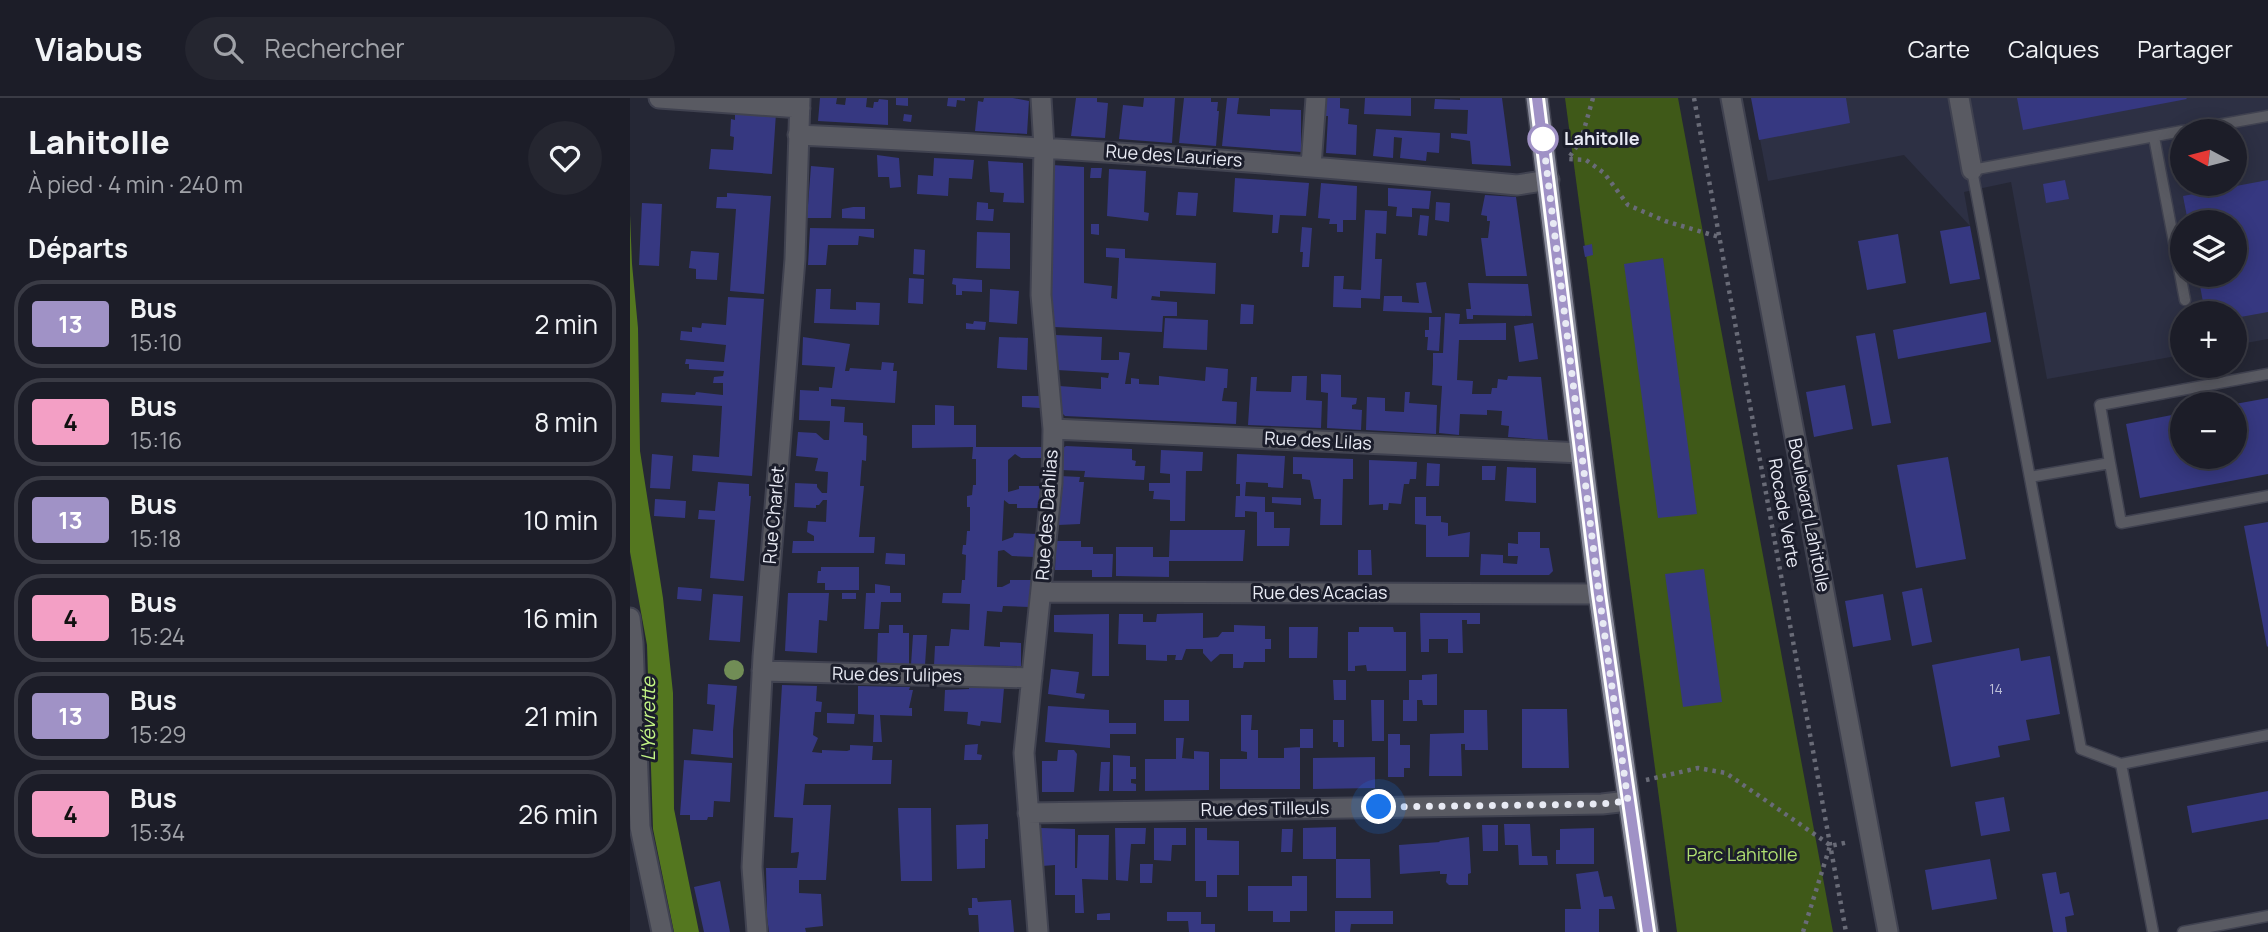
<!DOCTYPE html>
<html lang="fr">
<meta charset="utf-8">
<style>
body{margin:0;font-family:Manrope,sans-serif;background:#252630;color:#f1f3f6;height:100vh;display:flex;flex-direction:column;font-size:26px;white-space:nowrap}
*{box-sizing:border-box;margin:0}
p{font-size:23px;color:#a0a2a8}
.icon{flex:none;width:38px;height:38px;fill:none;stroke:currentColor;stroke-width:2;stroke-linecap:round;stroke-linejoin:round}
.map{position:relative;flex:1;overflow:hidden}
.details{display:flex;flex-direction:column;background:#1c1d28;width:630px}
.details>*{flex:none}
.badge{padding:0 14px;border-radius:5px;font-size:24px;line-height:46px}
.needle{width:46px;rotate:277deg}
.tools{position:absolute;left:1540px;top:21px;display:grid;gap:14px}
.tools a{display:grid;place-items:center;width:77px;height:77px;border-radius:50%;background:#1c1d28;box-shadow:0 4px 18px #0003,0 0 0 2px #3a3b45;font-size:35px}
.you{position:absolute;width:35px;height:35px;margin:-18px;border:5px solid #fff;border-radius:50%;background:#1a73e8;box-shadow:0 0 0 10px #1a73e833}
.map>.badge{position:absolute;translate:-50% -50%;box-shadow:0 0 0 4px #fff}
h2{padding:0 28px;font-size:26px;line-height:63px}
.round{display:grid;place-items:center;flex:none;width:74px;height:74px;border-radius:37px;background:#252630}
.head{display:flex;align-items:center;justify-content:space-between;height:119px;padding:0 28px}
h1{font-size:33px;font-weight:800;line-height:52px}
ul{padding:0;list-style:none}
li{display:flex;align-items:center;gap:21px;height:88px;margin:0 14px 10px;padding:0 14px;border:4px solid #3a3b45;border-radius:28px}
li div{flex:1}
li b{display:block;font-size:26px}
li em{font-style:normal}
li .badge{min-width:77px;font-weight:700;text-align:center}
header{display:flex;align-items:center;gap:42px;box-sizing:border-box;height:98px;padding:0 35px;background:#1c1d28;border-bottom:2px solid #3a3b45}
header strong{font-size:33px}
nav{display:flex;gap:38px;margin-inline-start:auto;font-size:24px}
.search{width:490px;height:63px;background:#252630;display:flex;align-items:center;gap:18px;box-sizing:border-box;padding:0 24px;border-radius:38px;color:#a0a2a8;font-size:26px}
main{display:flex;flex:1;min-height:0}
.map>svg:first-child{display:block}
.built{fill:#2d3044;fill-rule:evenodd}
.green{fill:#3f5918}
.water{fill:#54771f}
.building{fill:#363881}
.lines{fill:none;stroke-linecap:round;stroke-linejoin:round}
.lane-casing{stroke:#404250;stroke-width:13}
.street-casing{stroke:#404250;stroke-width:23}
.primary-casing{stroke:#404250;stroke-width:24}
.path{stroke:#696b77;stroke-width:4.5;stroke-dasharray:3.5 5;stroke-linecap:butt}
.lane{stroke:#595a62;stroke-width:10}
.street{stroke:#595a62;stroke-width:19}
.primary{stroke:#8a8c9c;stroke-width:21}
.tree{fill:#718d56}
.line-casing{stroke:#fff;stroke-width:16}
.line{stroke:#a092c6;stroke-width:10}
.walk{stroke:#e8eaf4;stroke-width:7;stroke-dasharray:0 12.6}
.stop-dot{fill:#fff;stroke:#a092c6;stroke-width:3.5}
.labels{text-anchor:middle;stroke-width:6;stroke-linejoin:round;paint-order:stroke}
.number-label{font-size:14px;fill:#bcbed7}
.stop-label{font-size:18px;font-weight:bold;fill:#e8eaf4;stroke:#1b1d2b;text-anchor:start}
.street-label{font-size:18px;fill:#e8eaf4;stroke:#1b1d2b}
.park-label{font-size:18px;fill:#b0e171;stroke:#1b1d2b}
.water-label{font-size:19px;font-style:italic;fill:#c4f686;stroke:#1b1d2b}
</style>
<header>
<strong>Viabus</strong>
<div class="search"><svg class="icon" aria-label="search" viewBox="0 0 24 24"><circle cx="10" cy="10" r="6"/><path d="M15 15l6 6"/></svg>Rechercher</div>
<nav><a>Carte</a><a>Calques</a><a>Partager</a></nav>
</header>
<main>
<section class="details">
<div class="head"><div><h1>Lahitolle</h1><p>À pied · 4 min · 240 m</p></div><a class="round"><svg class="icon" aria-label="heart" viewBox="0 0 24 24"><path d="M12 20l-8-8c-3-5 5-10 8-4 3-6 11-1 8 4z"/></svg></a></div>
<h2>Départs</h2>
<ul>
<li><span class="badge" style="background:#a092c6;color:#fff">13</span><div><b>Bus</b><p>15:10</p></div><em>2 min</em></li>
<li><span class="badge" style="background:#f39fc5;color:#111">4</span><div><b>Bus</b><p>15:16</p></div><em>8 min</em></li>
<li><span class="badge" style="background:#a092c6;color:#fff">13</span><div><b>Bus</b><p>15:18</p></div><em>10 min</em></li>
<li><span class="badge" style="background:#f39fc5;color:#111">4</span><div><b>Bus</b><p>15:24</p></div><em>16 min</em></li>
<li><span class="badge" style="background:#a092c6;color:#fff">13</span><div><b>Bus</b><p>15:29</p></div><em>21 min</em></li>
<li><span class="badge" style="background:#f39fc5;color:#111">4</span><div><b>Bus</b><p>15:34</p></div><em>26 min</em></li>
</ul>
</section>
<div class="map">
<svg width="1638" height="834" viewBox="0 0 1638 834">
<rect width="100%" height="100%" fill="#252735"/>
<path class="built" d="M1122,0H1638V241L1605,247V215H1552V257L1417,281L1381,84L1334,94L1340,128L1274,57L1138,83ZM1552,33H1605V86H1552ZM1552,124H1605V177H1552Z"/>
<path class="green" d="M935,0H1048L1203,834H1047Z"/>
<path class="water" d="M0,117L2,166L8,230L10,353L33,500L43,595L44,711L69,834H44L23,731L17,547L0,454Z"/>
<path class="building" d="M190,0H207L206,6L215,7L216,0H237L236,9L243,10L244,4H248L249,1L258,2V27L188,23Z
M266,0H278V8L266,7Z
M318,0H335V3L327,2L326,9L317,8Z
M354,0H383L399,3L397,36L345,33L348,3L353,4Z
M446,0H467V4L478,5L475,40L441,38Z
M514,0H545L542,45L489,41L493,7L513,9Z
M554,0H581V4H588L587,13H589L586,48L549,45Z
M597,0H609L607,16L640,18V11L671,12V54L592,48Z
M692,0H710V10L719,11L718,26L727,27L726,57L696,55L698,18H691Z
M735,0H781V18L734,16Z
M830,0H872L881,68L842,66L840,43L821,40V35L837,36L838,12L804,11L805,1L830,2Z
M1121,0H1216L1220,25L1129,42Z
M1387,0H1556L1557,1L1393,32Z
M105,12L146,15L142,76L79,71L81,51L103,52L104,39L100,38L101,21L105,22Z
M274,16L282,17L281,24L273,23Z
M746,31L810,35L809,55L797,54L796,63L770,60L772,40L764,39L763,60L743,58Z
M247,57L269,60L271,89L260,90L259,79H248Z
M304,60L344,62L342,81L319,80L318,98L287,96L288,77L303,78Z
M358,63L393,65L394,105L373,104L374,95L360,94Z
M422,67L454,69V185L482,188L481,200L487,201L489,160L476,159V150L495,151V160L586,165L585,196L530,193V199L522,198L521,202L547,204V218H533L532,234L424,229L421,197Z
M181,68L204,70L201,120H177Z
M461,70H472L471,80H460Z
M479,71L516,73L514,114L519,115L518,123L477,118Z
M605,80L679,85L676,118L650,117L648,135H642L643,117L603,114Z
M1435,82L1439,101L1416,105L1413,86Z
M1638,82V214L1605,220V215H1575L1568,177H1605V124H1558L1553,98Z
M691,85L727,88L726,122H713V134H707V126H699L700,121L688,120Z
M758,90L801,93L799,111L782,110V119L766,118L767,109L758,108Z
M548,94L568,95L566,118L546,117Z
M97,95L141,98L134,196L100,193L106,111L86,110L87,99H97Z
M855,97L886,99L897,178H856L851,140H858L860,123H857V118L851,117Z
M347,104L358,105V111H364L363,123L346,122Z
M806,104L820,105L819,124L805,122Z
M12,105L32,106L29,168L9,167Z
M223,109H235V121L212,120V111Z
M735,112L757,113L756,136L746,135L745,161H752L750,201L731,200V210L703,209L704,178H714L713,191L731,192Z
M790,117L799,118L797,138L788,137Z
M461,126H469V137L461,136Z
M1340,128L1350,181L1320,186L1310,133Z
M672,129L682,130L679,169H672L673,154H670Z
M180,130L244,131V140L229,138L228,147H198L196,167H178Z
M347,134L380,135V171L346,170Z
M1268,136L1276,185L1237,192L1228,143Z
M962,146L963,157L955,159L953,148Z
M284,151L295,152L294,177L283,176Z
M61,153L89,155L87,182L66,181V171L59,170Z
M1033,160L1067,416L1028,420L994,166Z
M279,180L294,181L293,206L278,205Z
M323,180L352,182V194L332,193V197H326V187L322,186Z
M796,184L802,215L753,213L754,198H772V204L789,205L786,185Z
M838,185L898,186L902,218L843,217V221H837L836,211H841Z
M186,191H201L200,211L226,212V204L250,205L249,227L184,225Z
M360,191L389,193L387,226L359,224Z
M98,199L134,201L122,378L62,373L63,357L89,359L92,308L31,304L32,295L65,297L66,294L93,297V285H83L84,279L93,278L94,273L59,271V266H55L56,261L94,264L96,247L50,242L51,233L62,234V229L71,230L72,225L96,227Z
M611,206L624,207L623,226H610Z
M1356,214L1361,244L1268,261L1263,232Z
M815,215L830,216L829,226L876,225V242H829L827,282L843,283L842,296H861L862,290H867L868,281L877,282L878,278L911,279L918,342L878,339L879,328L871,327L872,313L857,312V317L830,316L829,337L809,335L812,288L802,287L803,267V255H813Z
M799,219H811L809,253L797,252L798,239H795V232H799Z
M535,220L578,222L577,252L533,250Z
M344,223L356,224L355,232L336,231V225L343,226Z
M903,225L908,261L889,264L884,228Z
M1245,235L1261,325L1242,328L1226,238Z
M425,237L472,239L471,262H489V254L500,255L495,286H501V280L509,281V286L529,287V278L575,283L576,269L598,271L597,290H594L592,303L607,304L606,326L435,318L431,314L429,288L471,291V279L478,280L479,275L427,272Z
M173,239L220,246L215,273H219L220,270L251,272L252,264L264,265L263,273H267L265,305L201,301V308L215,309L214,324L233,325V337L237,338L236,363L232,362L230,388H234L229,439H245L244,455H162L163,443H184V438L177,434L178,423L196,424L197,402H193L189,407H186V410L164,409L165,385L187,386V389L192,395H197L198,374L185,373L188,360L166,358L168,334L186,335L194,342H199L200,323L169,322L170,292L189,293V289L202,290L205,269L172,267Z
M369,239L398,240L397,272L367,270Z
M691,276L711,277V299L727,300L726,306L722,307V311L732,312L731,332L697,330L698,295L691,294Z
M662,278H677L676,302L692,303L691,330L618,327L621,279H627L626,293L661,294Z
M1215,287L1223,331L1184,339L1176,294Z
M775,294H780L779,305L807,307L806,336L736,332L737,299L755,300V313L774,314Z
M392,298H411L410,310L392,309Z
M1638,300V376L1510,400L1496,326L1552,315V359H1605V306Z
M305,307L324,308V327H346V349H412V360H391L385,356L378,362V394L389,391V388H411L409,410H387V406H379L374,402L372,443L383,439L384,435L406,436L404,459L382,458L374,452L368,453L367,489H372L380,485V482H401L399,509L373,508L372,514L357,513L354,548L370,549V544L391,545V568L304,567L305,548H319L321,531L339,532L340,506L312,505L313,495H331L332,482H335L336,457L332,456L333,447H336L337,433H340V409H337V398L342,397L343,387H346V361H342L343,349L282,350V327H305Z
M436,348L502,351V362L506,363L505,368H515L514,382L454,379L455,373L431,372V351Z
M531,352L573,354L572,373H556L555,423H540V402L523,401L524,393H519V385H540V376L530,375Z
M22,356L43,358L40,391L20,390Z
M607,356L655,358L653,390L638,389V385L616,384L615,398L635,399V414H644V430H660L659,448H627V414L615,413V419H605L606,398H610V386H606Z
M663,359L723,361V381H713L712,427H690L691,401H684L680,382L672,381V376H663Z
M1318,359L1336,461L1286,470L1267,367Z
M739,362L787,364L786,381H780L779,386H774L771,406L759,405L758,412H753V406L739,407Z
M797,365L810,366L809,388H796Z
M852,368H866L865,382H852Z
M877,369L906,370V405L875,403Z
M430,378L450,379L449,384H454L450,426L428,427L432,386Z
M88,384L119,386V398H121L114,483L80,480L85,422L68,421L69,412L85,413Z
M642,399L671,400V407L642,405Z
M785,399H796V418H811V424L818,425V438L840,434L839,459H796V427L785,426Z
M25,401L56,403L55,420L24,418Z
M1638,424V548L1637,549L1614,428Z
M540,432H615L613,463H539V479L486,478V449H523V459H539Z
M888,434H910V450H919L923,473L919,477H850L851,456L873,457V465L887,466L888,458H878V445L888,446Z
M426,443H451V449H463V456H483L482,479H462V472H425Z
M728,452H741L742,477H728Z
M256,455L275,456V467L255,466Z
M191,469H229V492H195V485H187L188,473H191Z
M1074,471L1092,604L1053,609L1035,476Z
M245,486L260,488V495H271V504H251L249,531H234L236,495H245Z
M48,489L72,491L71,503L47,501Z
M1292,490L1302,544L1282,548L1272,494Z
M158,495H199L197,523L189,522L187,555L155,553Z
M212,495H226V501H212Z
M83,496L113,498L110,544L79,542Z
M1253,496L1261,542L1223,549L1215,503Z
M573,515V540L588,539L592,534H604V527L635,528V541H641V551H635V564H614L613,570H603V556H590L581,564L573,555V551H556L552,562H545L546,557H537V563L516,562V547L488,546L489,516H513V524H526L527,516Z
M790,515H850V526H837V522H832L833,555H818V541H799V554H791Z
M479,516V578H462L463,536L424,534V517Z
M259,527H273V535H279V567L247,566L248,535H259Z
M659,529H688L687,560H659Z
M729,529H763L764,534H776V573H737L736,567L725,568V573H718V534H729Z
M283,537H297L295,567H281Z
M1389,550L1391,563L1420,558L1430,616L1396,622L1400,642L1368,648L1370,659L1321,669L1302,567Z
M421,571L449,574L446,595L455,596L454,601L418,596Z
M807,576V607H793L792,602H787V623H773V602H779V582H792V577Z
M703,582H716V602H704Z
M78,586L107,588L103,633V660L61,656L63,631L83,633L85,607L77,606Z
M152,587L187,588L186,603L192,604L191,614H185L183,637L188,640L182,654L192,655V652L217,653L220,652V647L243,648L242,662H262L261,686H175L173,707H201L196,782H169V795L191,796L193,828L175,830L176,834H139L137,819L136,770H167L169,754L161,755L163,720L144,719Z
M228,588L280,589L279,592H283L279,610H282V618L250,617L252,644H243L244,617L228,616Z
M339,589L374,590L371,625L351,623L350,628L337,626L338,614L314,613L315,592L339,591Z
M534,602H559V623H534Z
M741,602H754V643H742Z
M418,608L479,612V625H506V636H480V650L415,644Z
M892,611H937L939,670H892Z
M834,612H857L858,652H835V646H831L832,678H799L800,636L834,635Z
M197,615L225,616L224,626L197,625Z
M611,617H622L621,632H628V660H654V650L670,649V691H590V661H617V654L611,653Z
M703,622H714V649H708V644H703Z
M670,631H683V650H670Z
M758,636H770V647H780V670H774V679H758Z
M546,640H554L552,660L564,661V653L579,654V692L515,693V661H546Z
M348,646L347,656L352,657L351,662H334L335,647Z
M428,652H444L447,656L444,694H412V663H427Z
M483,657L500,658V669H506V681H501V685L506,686V693H483Z
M745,659V690L683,691V660Z
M54,662L102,665L100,704L84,703L83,719H78L77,722H60V717H50Z
M471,664H480L479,693H469Z
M1638,693V721L1562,735L1557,708Z
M1374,699L1380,733L1351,738L1345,704Z
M268,710H301L302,783H271Z
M358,726V741H355V770L327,771L326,727Z
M874,726H900L902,758H917L918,767H889L888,747H875Z
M852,727H868V753H853Z
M706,729V761H740L741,800H706V761H673V730Z
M411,730L445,731V770H447L448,737H479L478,782L452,781L454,815H445V797H425V767L412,768Z
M485,730H516L515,746H501L498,783L486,782Z
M524,730H556V747H542L541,763L524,762Z
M565,730H577V742L609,743V777H587V799H576V783H565Z
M964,730V766H926V752H930V731Z
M652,731H663L662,754H651Z
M839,739L841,775L838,776V787H819L816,784L817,776H810V773L770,776L769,747L810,744L809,743Z
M1360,761L1367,801L1302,812L1295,772Z
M510,766H523L522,785H510Z
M968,773L974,799L982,798L985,811H969V834H935V811H951L946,776Z
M1426,774L1430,796L1439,794L1444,817L1435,819L1437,834H1423L1412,776Z
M662,778H677V813H660V824H643V813H618V788H662Z
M90,783L100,834H74L64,789Z
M342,800H347L348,804L381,802L384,834H349L348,817H339L338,810H342Z
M705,813H763V826H721L720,834H705Z
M537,814H571V826H585V834H559L558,823H537Z
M480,815V822H467V816Z"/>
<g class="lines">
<g class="lane-casing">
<path id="lane" d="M1554,33L1638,18
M1524,39L1555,202
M1480,365L1470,307L1638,276
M1400,379L1480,365L1491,425L1638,398
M1491,666L1451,651L1342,72L1552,33
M1523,834L1491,666L1638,637
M1553,834L1638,818"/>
</g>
<g class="street-casing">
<path id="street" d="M29,0L170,10
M1101,0L1258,834
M1329,0L1342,72
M168,37C409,48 648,64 887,87L919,82
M681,68L686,0
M423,331L952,355
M412,494L969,496
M0,520L3,545L10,729L32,834
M132,573L402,580
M398,715L972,706L998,703
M127,834L122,769L125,712L133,559L165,161L170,0
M408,834L394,655L422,385L423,331L411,197L414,49L411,0"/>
</g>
<g class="primary-casing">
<path id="primary" d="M907,0L969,496L1018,834"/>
</g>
<path class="path" d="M963,0L951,42L938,61L956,62L974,75L998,107L1035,123L1089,139
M1064,0L1216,834
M1016,682L1068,670L1096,675L1200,747
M1173,834L1200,748L1219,744"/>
<use href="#lane" class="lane"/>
<use href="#street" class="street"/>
<use href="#primary" class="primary"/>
</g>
<circle class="tree" cx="104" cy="572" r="10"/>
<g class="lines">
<g class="line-casing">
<path id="line" d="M907,0L969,496L1018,834"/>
</g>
<use href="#line" class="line"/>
<path class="walk" d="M749,709L972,706L998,703L969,496L913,41"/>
</g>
<circle class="stop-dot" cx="913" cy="41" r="14"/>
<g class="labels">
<g class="number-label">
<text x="1366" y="596">14</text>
</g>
<g class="stop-label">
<text x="934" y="47">Lahitolle</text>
</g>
<g class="street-label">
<text transform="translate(544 58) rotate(4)" y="6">Rue des Lauriers</text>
<text transform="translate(688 343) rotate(3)" y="6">Rue des Lilas</text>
<text transform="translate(1154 415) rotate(80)" y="6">Rocade Verte</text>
<text transform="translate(144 417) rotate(-85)" y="6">Rue Charlet</text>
<text transform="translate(417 417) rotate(-86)" y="6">Rue des Dahlias</text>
<text transform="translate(1179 417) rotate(79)" y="6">Boulevard Lahitolle</text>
<text x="690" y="501">Rue des Acacias</text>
<text transform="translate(267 577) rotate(1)" y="6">Rue des Tulipes</text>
<text transform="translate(635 711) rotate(-1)" y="6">Rue des Tilleuls</text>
</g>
<g class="park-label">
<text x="1112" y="763">Parc Lahitolle</text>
</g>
<g class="water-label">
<text transform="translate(18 621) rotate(-90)" y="7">L'Yévrette</text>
</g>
</g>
</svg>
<div class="tools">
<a><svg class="needle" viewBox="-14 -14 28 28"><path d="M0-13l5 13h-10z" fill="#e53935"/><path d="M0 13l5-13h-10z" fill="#a0a2a8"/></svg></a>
<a><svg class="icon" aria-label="layers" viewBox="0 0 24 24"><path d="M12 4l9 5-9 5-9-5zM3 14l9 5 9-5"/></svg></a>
<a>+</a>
<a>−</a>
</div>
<div class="you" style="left:749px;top:709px"></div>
</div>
</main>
